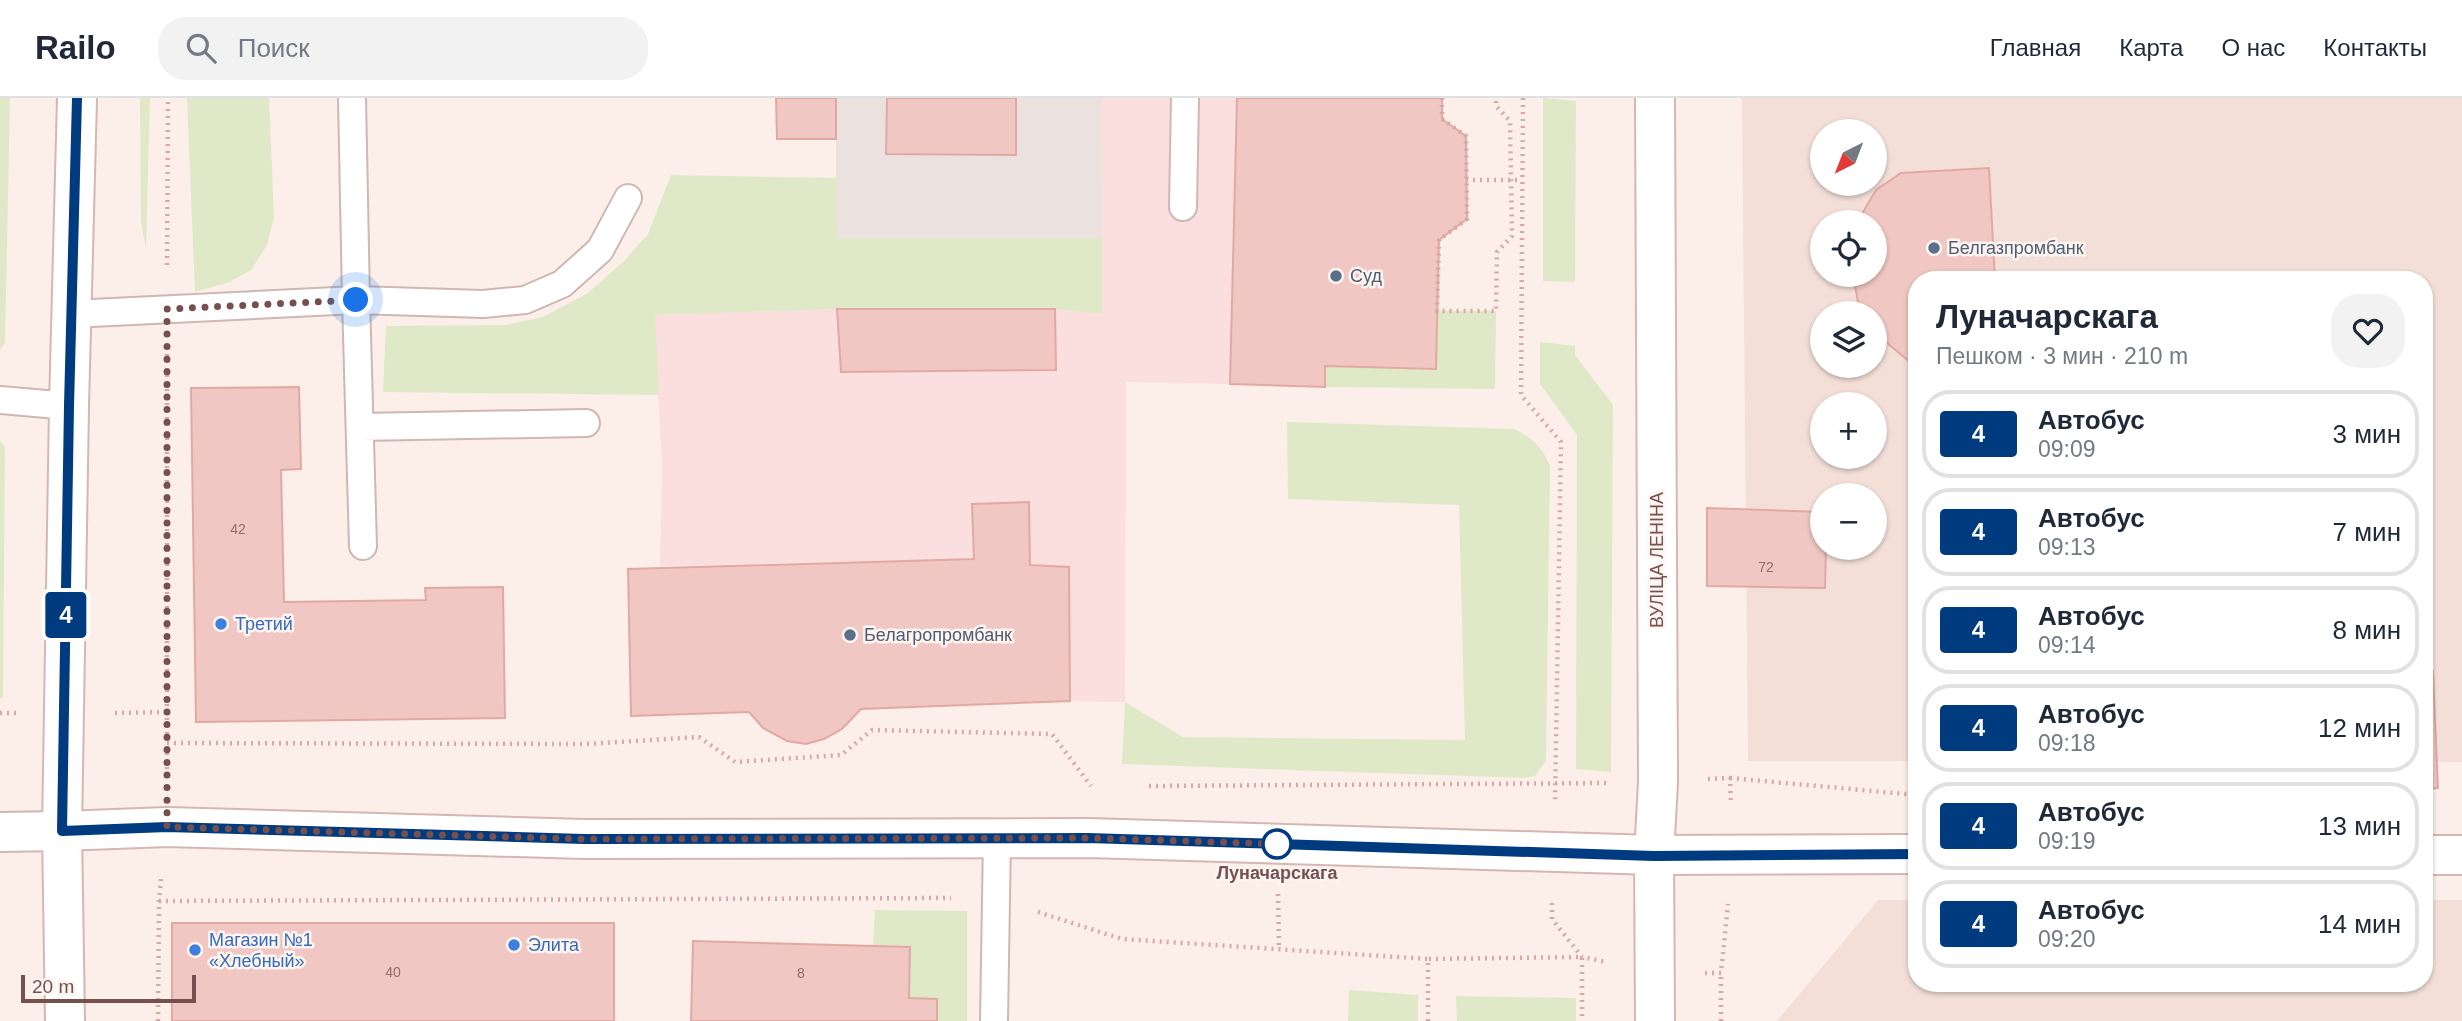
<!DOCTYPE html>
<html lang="ru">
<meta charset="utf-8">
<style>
body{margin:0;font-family:Helvetica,sans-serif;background:#f2f2f3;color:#1f2937;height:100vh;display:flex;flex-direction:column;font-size:26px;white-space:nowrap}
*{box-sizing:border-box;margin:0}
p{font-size:23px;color:#747a83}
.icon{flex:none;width:38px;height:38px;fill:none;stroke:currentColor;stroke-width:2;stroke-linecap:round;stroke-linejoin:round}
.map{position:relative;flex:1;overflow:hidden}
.side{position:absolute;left:1908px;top:173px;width:525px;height:721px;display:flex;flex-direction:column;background:#fff;border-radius:28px;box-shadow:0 2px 5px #0004}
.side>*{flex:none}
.badge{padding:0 14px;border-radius:5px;font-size:24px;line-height:46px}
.needle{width:46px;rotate:222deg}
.buttons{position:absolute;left:1810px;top:21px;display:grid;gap:14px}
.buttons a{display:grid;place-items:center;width:77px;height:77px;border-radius:50%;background:#fff;box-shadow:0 2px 5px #0004;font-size:35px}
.scale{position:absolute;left:21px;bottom:18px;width:175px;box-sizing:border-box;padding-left:7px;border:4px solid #75504e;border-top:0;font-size:19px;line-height:24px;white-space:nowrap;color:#75504e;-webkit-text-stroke:5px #fef4f0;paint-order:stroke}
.you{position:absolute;width:35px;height:35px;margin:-18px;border:5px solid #fff;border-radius:50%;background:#1a73e8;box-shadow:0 0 0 10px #1a73e833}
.map>.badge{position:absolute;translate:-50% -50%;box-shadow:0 0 0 4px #fff}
.round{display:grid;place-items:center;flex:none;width:74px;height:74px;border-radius:28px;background:#f2f2f3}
.overview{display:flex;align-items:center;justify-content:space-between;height:119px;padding:0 28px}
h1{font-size:33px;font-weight:700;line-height:52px}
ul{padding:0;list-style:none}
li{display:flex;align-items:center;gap:21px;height:88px;margin:0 14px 10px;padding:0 14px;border:4px solid #e0e1e3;border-radius:28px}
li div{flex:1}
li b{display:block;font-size:26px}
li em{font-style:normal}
li .badge{min-width:77px;font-weight:700;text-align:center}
header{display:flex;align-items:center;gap:42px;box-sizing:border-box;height:98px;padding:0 35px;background:#fff;border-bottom:2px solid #e0e1e3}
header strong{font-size:33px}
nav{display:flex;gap:38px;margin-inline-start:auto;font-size:24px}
.search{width:490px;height:63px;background:#f2f2f3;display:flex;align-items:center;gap:18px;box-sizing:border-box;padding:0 24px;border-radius:28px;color:#747a83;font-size:26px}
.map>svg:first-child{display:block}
.residential{fill:#f3dfd8;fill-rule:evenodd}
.commercial{fill:#fbdede}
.industrial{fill:#ebe1df}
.green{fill:#dfe9c8}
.building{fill:#f0c7c2;stroke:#e2a9a3;stroke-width:2}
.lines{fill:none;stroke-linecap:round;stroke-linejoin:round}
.lane-casing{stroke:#cfb7b2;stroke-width:30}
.street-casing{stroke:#cfb7b2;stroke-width:42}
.secondary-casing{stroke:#d5b7b2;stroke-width:42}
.path{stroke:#d5a9a5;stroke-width:4.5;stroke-dasharray:2 5;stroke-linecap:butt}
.lane{stroke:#fff;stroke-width:26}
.street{stroke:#fff;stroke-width:38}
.secondary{stroke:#fff;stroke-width:38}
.line-casing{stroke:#fff;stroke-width:16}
.line{stroke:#003b80;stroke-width:10}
.walk{stroke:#75504e;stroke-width:7;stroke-dasharray:0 12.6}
.service-dot{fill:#5c6f8a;stroke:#fef4f0;stroke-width:2.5}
.shop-dot{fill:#3f7fe0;stroke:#fef4f0;stroke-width:2.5}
.stop-dot{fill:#fff;stroke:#003b80;stroke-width:3.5}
.labels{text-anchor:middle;stroke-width:5;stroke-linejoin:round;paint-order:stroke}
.number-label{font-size:14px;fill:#946e6b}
.service-label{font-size:18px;fill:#4e5e75;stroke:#fef4f0;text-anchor:start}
.street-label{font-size:18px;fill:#75504e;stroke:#fef4f0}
.shop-label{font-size:18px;fill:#366cbe;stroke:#fef4f0;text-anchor:start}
.stop-label{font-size:18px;font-weight:bold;fill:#75504e;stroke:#fef4f0}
</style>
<header>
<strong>Railo</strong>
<div class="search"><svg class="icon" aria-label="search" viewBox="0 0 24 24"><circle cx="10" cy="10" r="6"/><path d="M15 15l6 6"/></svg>Поиск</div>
<nav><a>Главная</a><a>Карта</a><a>О нас</a><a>Контакты</a></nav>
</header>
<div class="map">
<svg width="2462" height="923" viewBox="0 0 2462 923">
<rect width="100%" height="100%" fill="#fcefe9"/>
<path class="residential" d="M1742,0H2462V664H2424V182H1916V663H1748ZM1822,33H1874V86H1822ZM1822,124H1874V177H1822ZM1822,215H1874V268H1822ZM1822,306H1874V359H1822ZM1822,397H1874V450H1822Z
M1878,802H1916V886H2424V802H2462V923H1777Z"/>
<path class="commercial" d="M1101,0H1237L1230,286L1126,284L1125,604L1070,603L1069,469L1030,467L1028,404L972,406L974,461L660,468L662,370L654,217L837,211L841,273L1056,272L1055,211L1102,216Z"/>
<path class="industrial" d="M836,0H1101L1102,140H836Z"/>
<path class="green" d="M0,0H10L5,245L0,252Z
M140,0H150L146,150L141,124Z
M187,0H269L274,119L267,147L251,172L230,184L195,194Z
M1543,0L1576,3L1575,184L1543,183Z
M671,77L836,80L837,140H1102V216L1055,211H837L655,217L659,297L383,294L386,228L505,227L543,219L588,195L624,163L648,136Z
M1437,213H1496L1495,291L1325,289V268L1436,271Z
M1540,244L1575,248V257L1613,307L1611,674L1576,671L1577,337L1540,286Z
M1287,324L1514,331C1533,340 1542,349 1550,368L1546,663L1535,678L1524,680L1122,666L1125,604L1183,639L1465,642L1459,407L1288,401Z
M0,342L5,350L3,600H0Z
M875,812L967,813V923H937V901L909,900L873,848Z
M1349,892L1418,897V923H1348Z
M1456,898L1576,900V923H1457Z"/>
<path class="building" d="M776,0H836V41H777Z
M887,0H1016V57L886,56Z
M1237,0H1442V21L1466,38L1467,121L1439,142L1436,271L1325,268V289L1230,286Z
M1989,70L1995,182H1916V265H1911L1874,234V215H1860L1853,177H1874V124H1859V121L1876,92L1901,75Z
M837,211H1055L1056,272L841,274Z
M299,289L301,371L281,372L284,504L426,502L425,490L503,489L505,620L196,624L191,290Z
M1029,404L1030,467L1069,469L1070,603L861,611L842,631L824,641L806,646L787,643L763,630L749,614L631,618L628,471L974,461L972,406Z
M1707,410L1822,414V450H1826L1825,490L1707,488Z
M2433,573L2438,690L2424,691V574Z
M172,825H614V923H172Z
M693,843L910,849L909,900L937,901V923H691Z"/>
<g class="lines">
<g class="lane-casing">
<path id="lane" d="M352,0L356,202L483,206L525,202L562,186L600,152L628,100
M1183,109L1185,0
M71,216L356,202L363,448
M0,302L69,308
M360,329L586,325
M994,923L997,740"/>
</g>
<g class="street-casing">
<path id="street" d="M0,734L62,733"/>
</g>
<g class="secondary-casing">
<path id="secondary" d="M62,733L167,729L584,741L1088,740L1654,757L1916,756
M2424,757H2462
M65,923L62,733L69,308L77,0
M1655,923L1654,757L1658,684L1655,0"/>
</g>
<path class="path" d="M1442,0V21L1466,38L1467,121L1439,142L1437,213H1496L1497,154L1512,138L1510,23L1496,8V0
M1523,0L1521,297L1561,344L1555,705
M1466,82H1522
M167,167L168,0
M167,256V678
M0,615H16
M115,615L167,614
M167,645L586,646L699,639L735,664L841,657L872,632L1052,636L1091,688
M1730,680L1916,697
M1708,681L1730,680L1731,706
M1149,688L1609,685
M1278,796L1279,851
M159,803L951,800
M1552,805V821L1582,859L1606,864
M1038,814L1122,841L1428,861
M1705,875H1721L1728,806
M158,923L159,803L161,781
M1428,923V861L1582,859V923
M1721,923V875"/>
<use href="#lane" class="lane"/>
<use href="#street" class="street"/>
<use href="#secondary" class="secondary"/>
</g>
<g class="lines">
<g class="line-casing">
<path id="line" d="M77,0L69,308L62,733L167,729L584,741L1088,740L1654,758L1916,756"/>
</g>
<use href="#line" class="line"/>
<path class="walk" d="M356,202L167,211V729L584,741L1088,740L1277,746"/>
</g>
<g class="service-dot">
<circle cx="1934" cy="150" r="7"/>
<circle cx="1336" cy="178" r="7"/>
<circle cx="850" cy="537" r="7"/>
</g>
<g class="shop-dot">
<circle cx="221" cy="526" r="7"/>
<circle cx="514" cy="847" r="7"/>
<circle cx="195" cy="852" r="7"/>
</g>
<circle class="stop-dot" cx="1277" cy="746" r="14"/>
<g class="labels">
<g class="number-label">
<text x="238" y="436">42</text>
<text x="1766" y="474">72</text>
<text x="393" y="879">40</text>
<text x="801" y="880">8</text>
</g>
<g class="service-label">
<text x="1948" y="156">Белгазпромбанк</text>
<text x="1350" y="184">Суд</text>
<text x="864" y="543">Белагропромбанк</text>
</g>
<g class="street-label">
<text transform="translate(1657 462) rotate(-90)" y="6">ВУЛІЦА ЛЕНІНА</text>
</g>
<g class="shop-label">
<text x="235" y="532">Третий</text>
<text x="209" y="848">Магазин №1<tspan x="209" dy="21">«Хлебный»</tspan></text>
<text x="528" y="853">Элита</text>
</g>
<g class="stop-label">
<text x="1277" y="781">Луначарскага</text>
</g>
</g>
</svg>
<div class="buttons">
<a><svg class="needle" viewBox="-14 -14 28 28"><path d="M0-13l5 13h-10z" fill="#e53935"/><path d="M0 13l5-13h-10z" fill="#747a83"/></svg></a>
<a><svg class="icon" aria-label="locate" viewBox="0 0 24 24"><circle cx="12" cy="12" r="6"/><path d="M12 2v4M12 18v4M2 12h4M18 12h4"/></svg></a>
<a><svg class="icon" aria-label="layers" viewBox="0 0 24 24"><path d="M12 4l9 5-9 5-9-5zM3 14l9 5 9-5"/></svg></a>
<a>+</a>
<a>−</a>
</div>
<div class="scale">20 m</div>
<div class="you" style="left:356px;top:202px"></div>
<b class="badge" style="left:66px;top:517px;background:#003b80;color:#fff">4</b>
<section class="side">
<div class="overview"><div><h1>Луначарскага</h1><p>Пешком · 3 мин · 210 m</p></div><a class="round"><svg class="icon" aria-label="heart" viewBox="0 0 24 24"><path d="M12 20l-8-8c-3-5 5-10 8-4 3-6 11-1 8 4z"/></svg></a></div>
<ul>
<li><span class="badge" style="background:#003b80;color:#fff">4</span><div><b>Автобус</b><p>09:09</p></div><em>3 мин</em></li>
<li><span class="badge" style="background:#003b80;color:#fff">4</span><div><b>Автобус</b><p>09:13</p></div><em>7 мин</em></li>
<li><span class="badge" style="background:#003b80;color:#fff">4</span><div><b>Автобус</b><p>09:14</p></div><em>8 мин</em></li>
<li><span class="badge" style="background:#003b80;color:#fff">4</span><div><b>Автобус</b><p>09:18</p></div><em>12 мин</em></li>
<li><span class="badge" style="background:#003b80;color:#fff">4</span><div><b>Автобус</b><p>09:19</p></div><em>13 мин</em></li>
<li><span class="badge" style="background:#003b80;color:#fff">4</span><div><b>Автобус</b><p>09:20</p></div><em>14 мин</em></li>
</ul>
</section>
</div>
